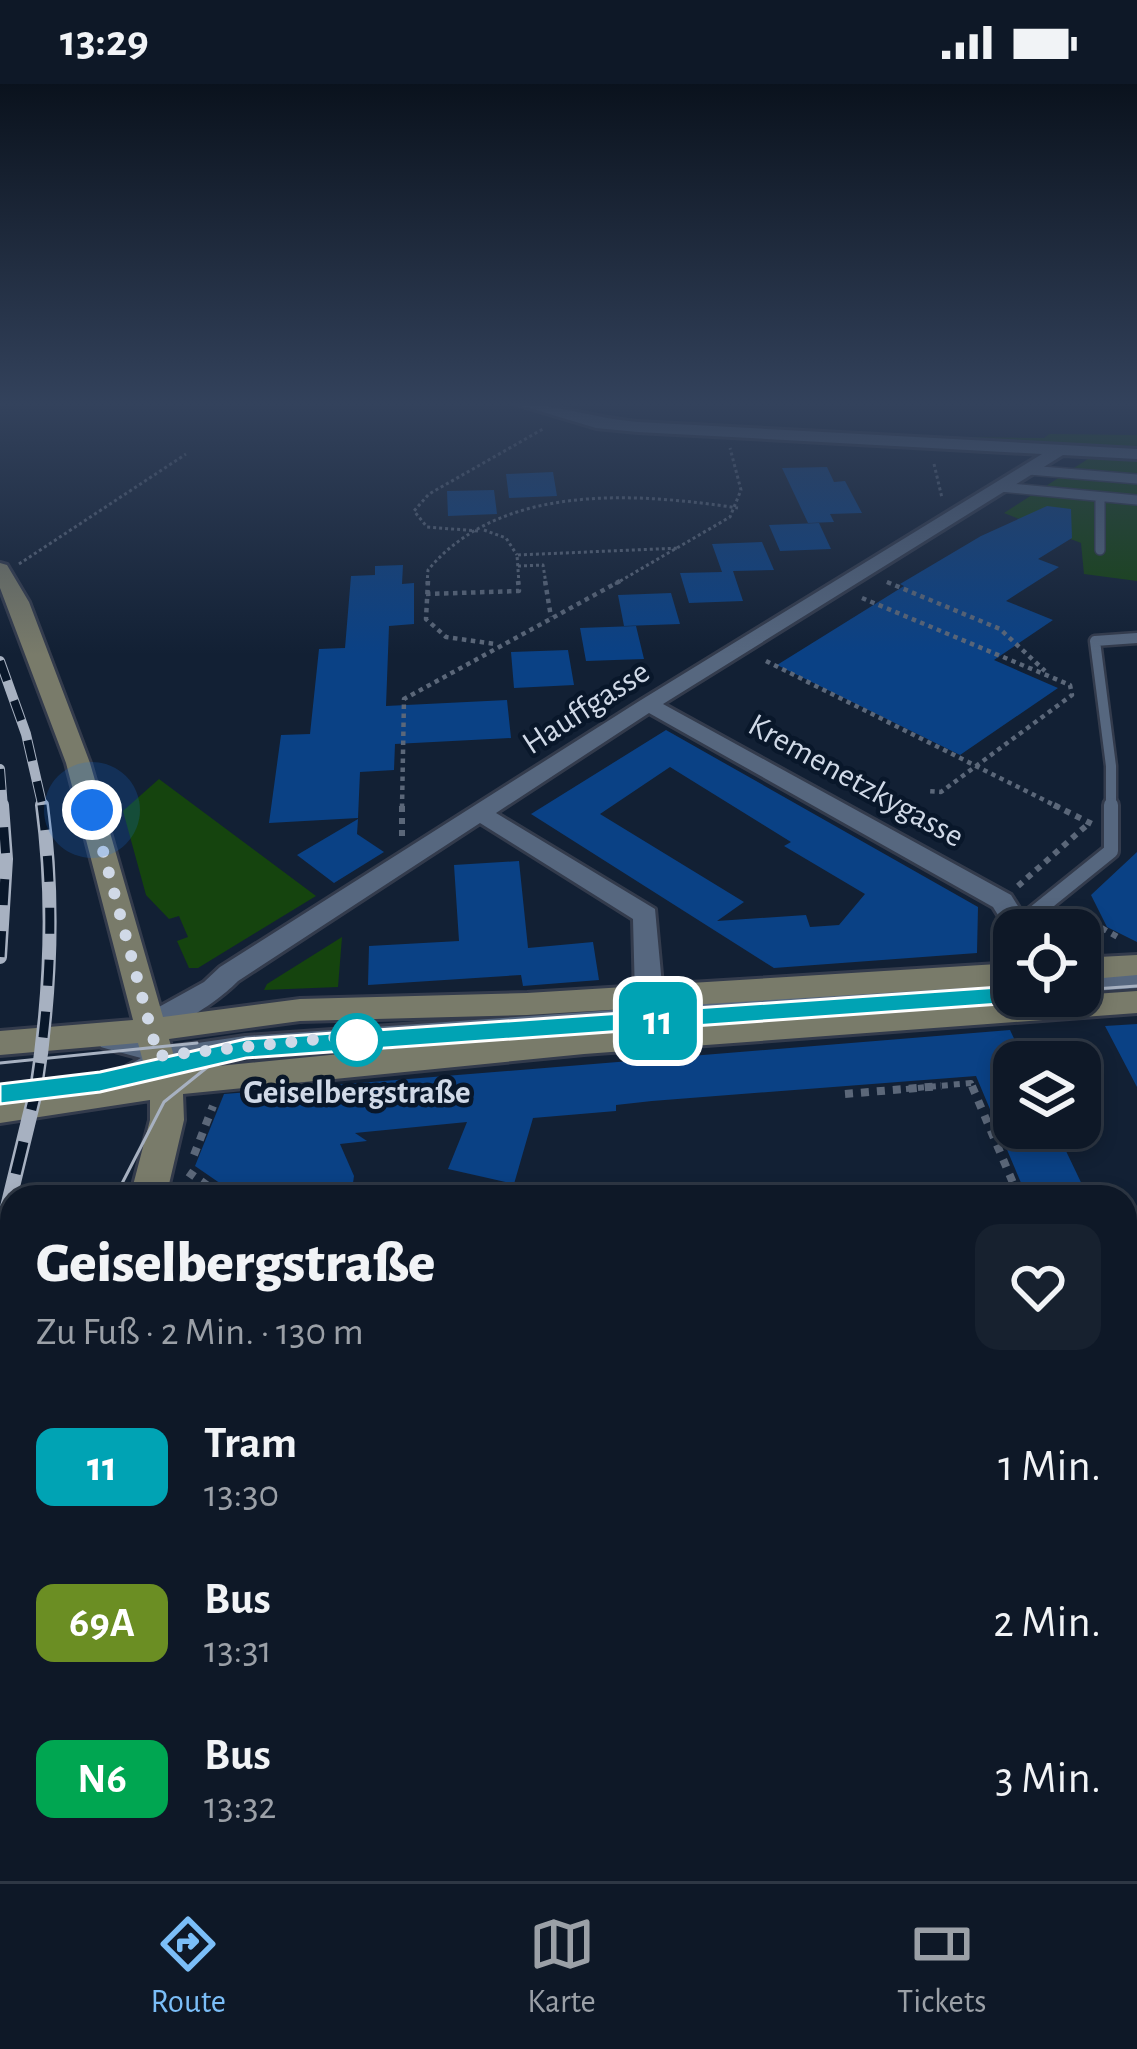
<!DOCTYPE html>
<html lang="de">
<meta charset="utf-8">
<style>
body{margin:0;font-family:"Alegreya Sans",sans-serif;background:#17212f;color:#f1f3f6;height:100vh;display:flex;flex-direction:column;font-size:45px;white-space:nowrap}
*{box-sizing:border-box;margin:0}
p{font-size:39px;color:#9ba0a7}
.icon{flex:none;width:66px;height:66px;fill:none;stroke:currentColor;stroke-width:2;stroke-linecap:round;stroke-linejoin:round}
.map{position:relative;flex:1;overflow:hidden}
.panel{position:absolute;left:0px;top:1101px;width:1137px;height:696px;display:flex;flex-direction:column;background:#0e1827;border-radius:36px 36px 0 0;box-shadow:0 6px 18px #0003,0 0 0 3px #2e3744}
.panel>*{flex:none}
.badge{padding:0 24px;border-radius:18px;font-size:42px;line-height:78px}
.controls{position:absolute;left:993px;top:825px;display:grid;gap:24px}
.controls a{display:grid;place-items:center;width:108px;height:108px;border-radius:24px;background:#0e1827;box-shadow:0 6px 18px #0003,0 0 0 3px #2e3744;font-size:60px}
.you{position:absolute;width:60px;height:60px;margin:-30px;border:9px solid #fff;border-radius:50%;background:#1a73e8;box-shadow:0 0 0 18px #1a73e833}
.map>.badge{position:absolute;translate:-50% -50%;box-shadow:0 0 0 6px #fff}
.round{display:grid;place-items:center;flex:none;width:126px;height:126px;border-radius:24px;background:#17212f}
.overview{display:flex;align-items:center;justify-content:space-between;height:204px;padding:0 36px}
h1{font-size:57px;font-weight:800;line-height:90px}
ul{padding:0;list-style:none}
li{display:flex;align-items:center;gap:36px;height:156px;padding:0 36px}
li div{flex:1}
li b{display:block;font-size:45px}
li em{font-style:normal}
li .badge{min-width:132px;font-weight:700;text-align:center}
.status{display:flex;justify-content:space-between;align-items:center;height:84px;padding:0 60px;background:#0e1827;direction:ltr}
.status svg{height:33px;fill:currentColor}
.menu{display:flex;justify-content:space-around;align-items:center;height:168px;border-top:3px solid #2e3744;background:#0e1827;font-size:33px;color:#9ba0a7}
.menu a{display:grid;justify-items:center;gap:6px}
.menu .on{color:#7bbef8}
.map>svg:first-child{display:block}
.industrial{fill:#302516}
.green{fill:#15440e}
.building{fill:#0a4185;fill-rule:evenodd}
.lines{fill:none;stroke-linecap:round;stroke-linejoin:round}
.lane-far3-casing{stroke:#333b4c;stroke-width:12}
.lane-far2-casing{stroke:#333b4c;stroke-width:15}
.lane-far1-casing{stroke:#333b4c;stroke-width:20}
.lane-casing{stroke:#333b4c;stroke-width:22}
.street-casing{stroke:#333b4c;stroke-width:6}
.secondary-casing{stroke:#333b4c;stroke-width:6}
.path-far4{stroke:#5b6779;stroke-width:3;stroke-dasharray:3 3;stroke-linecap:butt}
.path-far3{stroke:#5b6779;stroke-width:4.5;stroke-dasharray:4.5 4.5;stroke-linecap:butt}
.path-far2{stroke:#5b6779;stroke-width:6;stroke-dasharray:6 6;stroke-linecap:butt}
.path-far1{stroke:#5b6779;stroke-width:8;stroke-dasharray:8 8;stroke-linecap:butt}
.path{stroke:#5b6779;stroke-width:9;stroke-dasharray:9 9;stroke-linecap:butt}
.lane-far3{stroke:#56677f;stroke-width:9}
.lane-far2{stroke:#56677f;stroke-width:10}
.lane-far1{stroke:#56677f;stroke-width:14}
.lane{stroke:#56677f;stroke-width:16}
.street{fill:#56677f;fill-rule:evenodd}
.secondary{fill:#797b6a;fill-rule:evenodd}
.tram-far1{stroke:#a7b1c1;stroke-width:3}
.tram{stroke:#a7b1c1;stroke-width:4.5}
.rail-far2-casing{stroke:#a7b1c1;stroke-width:10}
.rail-far1-casing{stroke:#a7b1c1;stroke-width:14}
.rail-casing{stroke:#a7b1c1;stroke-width:15}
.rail-far2{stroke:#09172a;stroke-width:8;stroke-dasharray:21;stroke-linecap:butt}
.rail-far1{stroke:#09172a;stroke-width:9;stroke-dasharray:26;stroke-linecap:butt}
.rail{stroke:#09172a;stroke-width:10;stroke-dasharray:33;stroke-linecap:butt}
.line{fill:#00a3b4;stroke:#fff;stroke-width:3}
.walk{stroke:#d0d9e7;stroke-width:12;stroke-dasharray:0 21.6}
.stop-dot{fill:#fff;stroke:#00a3b4;stroke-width:6}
.labels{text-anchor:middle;stroke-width:9;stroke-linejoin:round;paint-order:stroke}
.street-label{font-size:33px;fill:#d0d9e7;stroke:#09172a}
.stop-label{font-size:33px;font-weight:bold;fill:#d0d9e7;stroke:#09172a}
</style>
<div class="status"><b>13:29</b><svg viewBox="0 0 49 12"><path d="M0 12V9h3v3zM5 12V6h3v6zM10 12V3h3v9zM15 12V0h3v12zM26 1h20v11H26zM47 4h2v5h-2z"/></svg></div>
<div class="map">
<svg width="1137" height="1797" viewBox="0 0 1137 1797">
<rect width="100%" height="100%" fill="#122034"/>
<path class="industrial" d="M837,1785H964L981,1797H831Z"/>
<path class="green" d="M1049,350L1137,351V365L878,352L1044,354Z
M1091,373L1137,376V497L1084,490L1081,459L1004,429Z
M159,695L316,812L198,884H189L177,857L188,853L179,832L169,835L146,811L123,727Z
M342,853L338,903L264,906L267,900Z"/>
<path class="building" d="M827,383L834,398L845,397L862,429L830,430L834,438L808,439L782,384Z
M553,388L557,412L509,414L506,390Z
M494,406L497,430L448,432L447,407Z
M1047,422L1071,425L1072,454L1038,475L1059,483L1006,517L1053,536L994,576L1058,604L960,671L777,581L904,502L900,500L981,452Z
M819,439L831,465L780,467L769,441Z
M762,458L774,486L733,487L743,517L689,519L680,489L722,488L712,460Z
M403,481L402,500L414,499V540L389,542L386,622L507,616L511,654L395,660L394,686L360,688L358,734L269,739L281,651L310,650L319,565L345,564L351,492L375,491V482Z
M671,509L680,540L624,542L618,511Z
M636,542L644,575L586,577L580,544Z
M568,566L574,601L514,604L511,568Z
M666,646L978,823L977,869L774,884L531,730ZM670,683L791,758L784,762L865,810L839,841L810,843L806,831L717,837L744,818L600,730Z
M358,735L357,750L384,768L334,799L297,771Z
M1137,768V858L1107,843L1091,811Z
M519,777L528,864L593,858L599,896L523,902L521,891L368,901L369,862L459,857L454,781Z
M1137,940V1003L1105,942Z
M1010,946L1025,978H1014V1044H1055L1088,1113H1027L976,992L652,1017L616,1021V1027L533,1034L514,1100L448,1085L467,1038L355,1049L367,1057L340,1060L354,1092L351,1113H240L195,1082L224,1010Z"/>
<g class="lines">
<g class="lane-far3-casing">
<path id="lane-far3" d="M1029,386L1137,395
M1000,403L1137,416
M1100,413V466"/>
</g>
<g class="lane-far2-casing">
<path id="lane-far2" d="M1111,724V682L1095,557L1137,554"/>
</g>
<g class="lane-far1-casing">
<path id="lane-far1" d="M1018,842L1111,767V721
M1080,901L1137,897
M105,957L153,970
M102,1005L158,972L246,959L1014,905"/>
</g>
<g class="lane-casing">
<path id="lane" d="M101,1005L107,1002"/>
</g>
<g class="street-casing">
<path id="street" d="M516,320C557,320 597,335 638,338L1137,365V375L1063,371L663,620L1011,811L1033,846H1014L1011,852L993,823L649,629L496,729L655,825L663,912L659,919L649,922L635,912L633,835L480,739L238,897C221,915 164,956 139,948L135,941L139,934L204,898L220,883L641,616L1042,370L638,348L596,344Z
M1125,1774L1136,1781L1137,1797H1082L1077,1785H1125Z"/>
</g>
<g class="secondary-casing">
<path id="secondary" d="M0,479L7,481L29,518L90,679L163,933L300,915L527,909L1014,879V901L527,931L300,937L169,955L178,986L584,946L1137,907V929L584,970L183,1010L184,1036L166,1113H130L150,1036V1016L0,1039V1013L147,992L138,959L0,971V947L133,936L66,679L0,504Z
M1137,871V891L1080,896V874Z
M12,1404V1469L0,1473V1409Z"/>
</g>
<path class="path-far4" d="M934,380L942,414
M484,446L506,454L517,471
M478,447L427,443L414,427L429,410L543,345
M19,480L186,370
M518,482L543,481L546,500
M887,498L892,500
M427,500L428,486C501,398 638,409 738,424
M519,500L517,471L680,464
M615,500L730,433L741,406L730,364"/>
<path class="path-far3" d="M428,497L426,535L446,553L495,560
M545,497L551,533
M887,498L1000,545L1045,587
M426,510L519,507L518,497
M862,514L1070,601L1072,611L941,708L927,707
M766,577L1060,724
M402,724L404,615L620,497"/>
<path class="path-far2" d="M1054,721L1094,741
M402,752V721
M1018,802L1087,741
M1070,826L1121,855
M906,1005L971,999L973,1005"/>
<path class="path-far1" d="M972,1002L1019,1113
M845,1010L941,1002
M194,1071L213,1022
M188,1088L224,1113
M1125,1167H1137
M1125,1319L1137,1323"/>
<path class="path" d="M0,1530L12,1502"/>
<use href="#lane-far3" class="lane-far3"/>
<use href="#lane-far2" class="lane-far2"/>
<use href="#lane-far1" class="lane-far1"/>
<use href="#lane" class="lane"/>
<use href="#street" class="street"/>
<use href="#secondary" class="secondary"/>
<path class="tram-far1" d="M1080,906L1137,902
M0,979L197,959
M0,1010L100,998L246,964L1014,911
M115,1113L164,1018L215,977
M7,1357L12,1345"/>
<path class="tram" d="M0,1372L8,1354"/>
<g class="rail-far2-casing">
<path id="rail-far2" d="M0,577L26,650L43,724
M0,685L3,724"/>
</g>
<g class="rail-far1-casing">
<path id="rail-far1" d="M0,873L6,775L2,721
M36,1005C51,909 55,817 42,721"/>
</g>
<g class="rail-casing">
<path id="rail" d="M0,1154L37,1002"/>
</g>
<use href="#rail-far2" class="rail-far2"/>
<use href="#rail-far1" class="rail-far1"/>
<use href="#rail" class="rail"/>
</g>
<linearGradient id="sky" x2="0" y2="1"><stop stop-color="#0a121d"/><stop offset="0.56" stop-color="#33425c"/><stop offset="1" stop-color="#33425c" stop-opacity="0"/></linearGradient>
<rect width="1137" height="571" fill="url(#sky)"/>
<path class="line" d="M1014,902L1026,911L1014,919L246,974L100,1008L0,1020V1000L100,988L246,955Z"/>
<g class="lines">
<path class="walk" d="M92,726L158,972L357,951V956"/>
</g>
<circle class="stop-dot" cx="357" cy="956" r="24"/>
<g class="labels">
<g class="street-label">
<text transform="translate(585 622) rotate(-33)" y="12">Hauffgasse</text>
<text transform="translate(857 695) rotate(29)" y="12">Kremenetzkygasse</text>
</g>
<g class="stop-label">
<text x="357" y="1019">Geiselbergstraße</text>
</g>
</g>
</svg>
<div class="controls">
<a><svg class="icon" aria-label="locate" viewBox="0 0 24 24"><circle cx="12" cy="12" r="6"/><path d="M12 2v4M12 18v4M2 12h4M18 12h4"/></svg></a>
<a><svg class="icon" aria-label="layers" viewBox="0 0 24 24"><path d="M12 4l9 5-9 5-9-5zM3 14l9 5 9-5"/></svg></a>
</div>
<div class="you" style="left:92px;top:726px"></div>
<b class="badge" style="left:658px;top:937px;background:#00a3b4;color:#fff">11</b>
<section class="panel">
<div class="overview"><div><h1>Geiselbergstraße</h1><p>Zu Fuß · 2 Min. · 130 m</p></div><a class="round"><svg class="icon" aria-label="heart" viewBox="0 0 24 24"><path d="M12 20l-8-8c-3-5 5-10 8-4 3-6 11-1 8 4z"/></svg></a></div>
<ul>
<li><span class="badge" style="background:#00a3b4;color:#fff">11</span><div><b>Tram</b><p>13:30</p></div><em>1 Min.</em></li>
<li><span class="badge" style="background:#6b8e23;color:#fff">69A</span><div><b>Bus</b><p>13:31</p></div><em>2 Min.</em></li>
<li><span class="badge" style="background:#00a651;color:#fff">N6</span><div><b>Bus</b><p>13:32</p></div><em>3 Min.</em></li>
</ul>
</section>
</div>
<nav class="menu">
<a class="on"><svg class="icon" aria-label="directions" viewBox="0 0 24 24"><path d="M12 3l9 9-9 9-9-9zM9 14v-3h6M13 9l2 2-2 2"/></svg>Route</a>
<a><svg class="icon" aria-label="map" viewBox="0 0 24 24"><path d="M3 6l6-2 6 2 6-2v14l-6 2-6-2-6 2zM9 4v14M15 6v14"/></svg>Karte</a>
<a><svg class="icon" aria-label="tickets" viewBox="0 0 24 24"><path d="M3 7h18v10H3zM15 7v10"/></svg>Tickets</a>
</nav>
